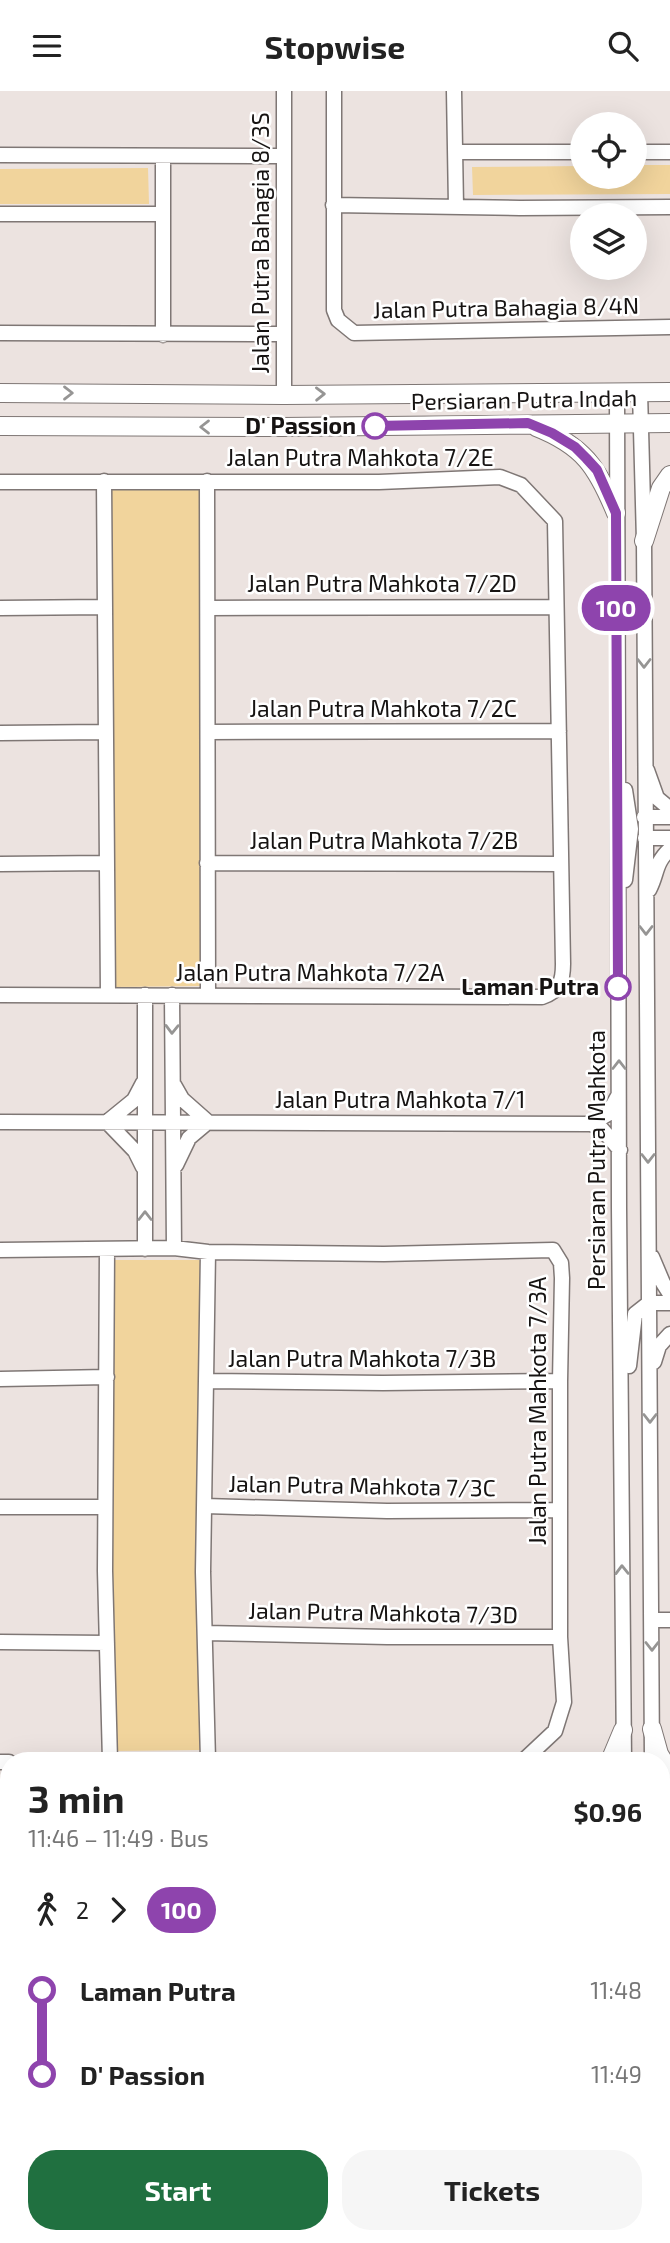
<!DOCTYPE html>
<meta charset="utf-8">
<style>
body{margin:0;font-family:"Exo 2",sans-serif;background:#f6f6f6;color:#222;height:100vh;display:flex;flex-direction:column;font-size:26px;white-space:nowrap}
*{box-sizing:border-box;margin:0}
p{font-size:23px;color:#767676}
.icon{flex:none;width:38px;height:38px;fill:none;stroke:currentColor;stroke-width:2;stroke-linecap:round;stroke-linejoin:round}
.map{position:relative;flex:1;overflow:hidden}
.drawer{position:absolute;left:0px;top:1661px;width:670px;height:492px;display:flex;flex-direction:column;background:#fff;border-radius:28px 28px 0 0;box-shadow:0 7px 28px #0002}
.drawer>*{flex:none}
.badge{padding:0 14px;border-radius:23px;font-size:24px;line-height:46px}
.fabs{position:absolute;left:570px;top:21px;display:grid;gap:14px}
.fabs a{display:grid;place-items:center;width:77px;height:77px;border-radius:50%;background:#fff;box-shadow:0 7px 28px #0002;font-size:35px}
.map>.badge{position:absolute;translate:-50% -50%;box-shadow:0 0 0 4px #fff}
.legs{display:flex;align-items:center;gap:10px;height:77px;padding:0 28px;font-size:23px}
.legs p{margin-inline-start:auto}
.head{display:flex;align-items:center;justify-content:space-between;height:119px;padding:0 28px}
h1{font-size:38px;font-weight:700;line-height:52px}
.cta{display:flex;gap:14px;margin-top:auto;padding:14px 28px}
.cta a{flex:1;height:80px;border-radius:28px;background:#207040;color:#fff;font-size:28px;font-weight:700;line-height:80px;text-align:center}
.cta a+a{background:#f6f6f6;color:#222}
ul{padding:0 28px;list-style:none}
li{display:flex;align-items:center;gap:24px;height:84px;font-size:26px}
li i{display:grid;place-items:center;width:10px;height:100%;margin:0 9px;background:currentColor}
li i::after{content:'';width:18px;height:18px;margin:-9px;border:5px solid;border-radius:50%;background:#fff}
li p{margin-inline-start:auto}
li:first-child i{background:linear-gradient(#0000 50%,currentColor 0)}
li:last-child i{background:linear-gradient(currentColor 50%,#0000 0)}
header{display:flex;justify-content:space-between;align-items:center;height:91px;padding:0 28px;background:#fff;font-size:32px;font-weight:700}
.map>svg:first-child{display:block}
.green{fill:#f1d49c}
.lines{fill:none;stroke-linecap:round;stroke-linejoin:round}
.minor-casing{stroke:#7f7775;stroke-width:17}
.major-casing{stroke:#7f7775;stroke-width:20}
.minor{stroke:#fff;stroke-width:14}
.major{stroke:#fff;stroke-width:18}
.oneway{stroke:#969594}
.line-1-casing{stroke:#fff;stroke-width:16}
.line-1{stroke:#8e44ad;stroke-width:10}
.stop-1-dot{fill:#fff;stroke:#8e44ad;stroke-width:3.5}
.labels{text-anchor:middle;stroke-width:5;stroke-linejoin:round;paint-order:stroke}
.street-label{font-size:23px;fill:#161312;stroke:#fff}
.stop-label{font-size:23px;font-weight:bold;fill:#161312;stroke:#fff;text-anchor:end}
</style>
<header><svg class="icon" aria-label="menu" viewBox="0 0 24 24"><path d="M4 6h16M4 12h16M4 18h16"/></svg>Stopwise<svg class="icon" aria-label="search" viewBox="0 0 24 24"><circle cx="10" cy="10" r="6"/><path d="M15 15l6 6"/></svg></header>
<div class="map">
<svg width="670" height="2152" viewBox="0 0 670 2152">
<rect width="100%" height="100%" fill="#ece3e0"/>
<path class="green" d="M635,74H670V103L473,104L472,76L583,75V86H635Z
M148,77L149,113H0V78Z
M107,395L203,396L205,895L113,896Z
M113,1169H203L204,1659L112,1660L107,1417Z"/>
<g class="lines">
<g class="minor-casing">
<path id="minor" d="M334,0V219L338,229L354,242L670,236
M454,0L456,115
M455,61H583
M635,61H670
M0,64L283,65
M163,65V244
M333,114L520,117L670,116
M0,123H163
M0,242L283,243
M617,301L619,1117L624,1670
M640,301L644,450L652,1670
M284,304V0
M104,390L108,904
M207,390L208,904
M0,391H379L500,386L521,394L555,430L563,873C563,890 560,900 542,906L0,904
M0,517L105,516
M208,517L556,516
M208,641L559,640
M0,642L105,641
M647,679L657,707L670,718
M625,699L631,738L625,789
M644,726H670
M645,747H670
M207,772L560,773
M0,773L106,772
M649,799C658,782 654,773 670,758
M172,904L174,1157
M174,994L182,1008L208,1031
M0,1031L591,1033L608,1023L618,1005
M107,1031L135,1060L143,1076
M107,1031L134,1009L143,992
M591,1033L601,1037L620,1059
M176,1074L189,1047L208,1031
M145,1158V904
M0,1159L174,1157L208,1161L384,1163L553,1159L561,1172L562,1187L560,1290V1546L564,1611L555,1640L523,1670
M107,1159L105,1480L110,1670
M208,1161L203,1481L208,1669
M652,1166L663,1192L670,1203
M649,1212H670
M654,1271L659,1255L670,1243
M629,1275L635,1223L649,1212
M0,1288L107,1286
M206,1290L383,1292L560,1290
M205,1415L387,1420L560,1419
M0,1416H105
M651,1529H670
M205,1542L387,1546H560
M0,1551L107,1552
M194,1670H221
M0,1671H9
M662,1819H670
M0,1824H9
M662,1942H670
M0,1946H9
M662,2063H670
M0,2064H9
M246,2152V2144
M367,2152V2144"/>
</g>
<g class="major-casing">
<path id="major" d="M0,302L284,304L670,301
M0,335L282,336L670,332
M536,336C584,355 597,376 616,422
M644,450L661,397L670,384
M652,1638L659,1663L670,1681
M610,1670L623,1639
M0,1731H9
M662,1734H670
M662,1752L670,1754
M0,1768H9"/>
</g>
<use href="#minor" class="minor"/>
<use href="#major" class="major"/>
</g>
<defs><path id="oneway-chevron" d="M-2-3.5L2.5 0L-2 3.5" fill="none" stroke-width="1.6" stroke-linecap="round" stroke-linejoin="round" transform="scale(1.75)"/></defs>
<g class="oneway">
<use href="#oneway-chevron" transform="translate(68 302)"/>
<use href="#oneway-chevron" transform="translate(320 303) rotate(-1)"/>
<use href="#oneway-chevron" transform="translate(205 336) rotate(-180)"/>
<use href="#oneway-chevron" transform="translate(644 572) rotate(90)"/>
<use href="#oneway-chevron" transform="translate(646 839) rotate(90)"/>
<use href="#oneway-chevron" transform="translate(172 938) rotate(91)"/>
<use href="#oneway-chevron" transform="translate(619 974) rotate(-90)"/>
<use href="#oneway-chevron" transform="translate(648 1067) rotate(90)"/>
<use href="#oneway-chevron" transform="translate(145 1125) rotate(-90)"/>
<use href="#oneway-chevron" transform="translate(650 1327) rotate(90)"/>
<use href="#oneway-chevron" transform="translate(622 1479) rotate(-91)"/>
<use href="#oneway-chevron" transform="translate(652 1555) rotate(90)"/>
</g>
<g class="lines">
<g class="line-1-casing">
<path id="line-1" d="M375,335L528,332L552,342L575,356L586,367L597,379L616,422L618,896"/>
</g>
<use href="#line-1" class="line-1"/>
</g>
<g class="stop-1-dot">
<circle cx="375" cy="335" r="12"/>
<circle cx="618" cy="896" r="12"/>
</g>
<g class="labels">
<g class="street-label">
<text transform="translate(261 152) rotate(-90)" y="8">Jalan Putra Bahagia 8/3S</text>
<text transform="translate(506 217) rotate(-1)" y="8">Jalan Putra Bahagia 8/4N</text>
<text transform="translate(524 309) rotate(-1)" y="8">Persiaran Putra Indah</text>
<text x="360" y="375">Jalan Putra Mahkota 7/2E</text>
<text x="382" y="501">Jalan Putra Mahkota 7/2D</text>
<text x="383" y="626">Jalan Putra Mahkota 7/2C</text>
<text x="384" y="758">Jalan Putra Mahkota 7/2B</text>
<text x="310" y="890">Jalan Putra Mahkota 7/2A</text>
<text x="400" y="1017">Jalan Putra Mahkota 7/1</text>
<text transform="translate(597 1069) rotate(-90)" y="8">Persiaran Putra Mahkota</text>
<text x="362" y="1276">Jalan Putra Mahkota 7/3B</text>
<text transform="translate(538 1320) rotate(-90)" y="8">Jalan Putra Mahkota 7/3A</text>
<text transform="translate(362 1395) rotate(1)" y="8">Jalan Putra Mahkota 7/3C</text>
<text transform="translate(383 1522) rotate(1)" y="8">Jalan Putra Mahkota 7/3D</text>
</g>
<g class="stop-label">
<text x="356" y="343">D' Passion</text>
<text x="599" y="904">Laman Putra</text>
</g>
</g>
</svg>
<div class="fabs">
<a><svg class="icon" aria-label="locate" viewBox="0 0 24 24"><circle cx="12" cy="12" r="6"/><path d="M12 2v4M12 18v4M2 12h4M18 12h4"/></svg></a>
<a><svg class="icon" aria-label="layers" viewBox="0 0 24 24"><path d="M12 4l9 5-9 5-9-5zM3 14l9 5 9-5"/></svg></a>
</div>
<b class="badge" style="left:616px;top:517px;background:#8e44ad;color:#fff">100</b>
<section class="drawer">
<div class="head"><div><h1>3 min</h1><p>11:46 – 11:49 · Bus</p></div><b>$0.96</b></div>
<div class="legs"><svg class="icon" aria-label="walk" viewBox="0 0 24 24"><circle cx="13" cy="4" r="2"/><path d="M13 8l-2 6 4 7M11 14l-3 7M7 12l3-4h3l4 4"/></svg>2<svg class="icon" aria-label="forward" viewBox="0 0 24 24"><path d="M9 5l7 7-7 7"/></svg><b class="badge" style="background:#8e44ad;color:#fff">100</b></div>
<ul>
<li><i style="color:#8e44ad"></i><b>Laman Putra</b><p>11:48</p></li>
<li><i style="color:#8e44ad"></i><b>D' Passion</b><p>11:49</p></li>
</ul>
<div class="cta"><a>Start</a><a>Tickets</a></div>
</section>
</div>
